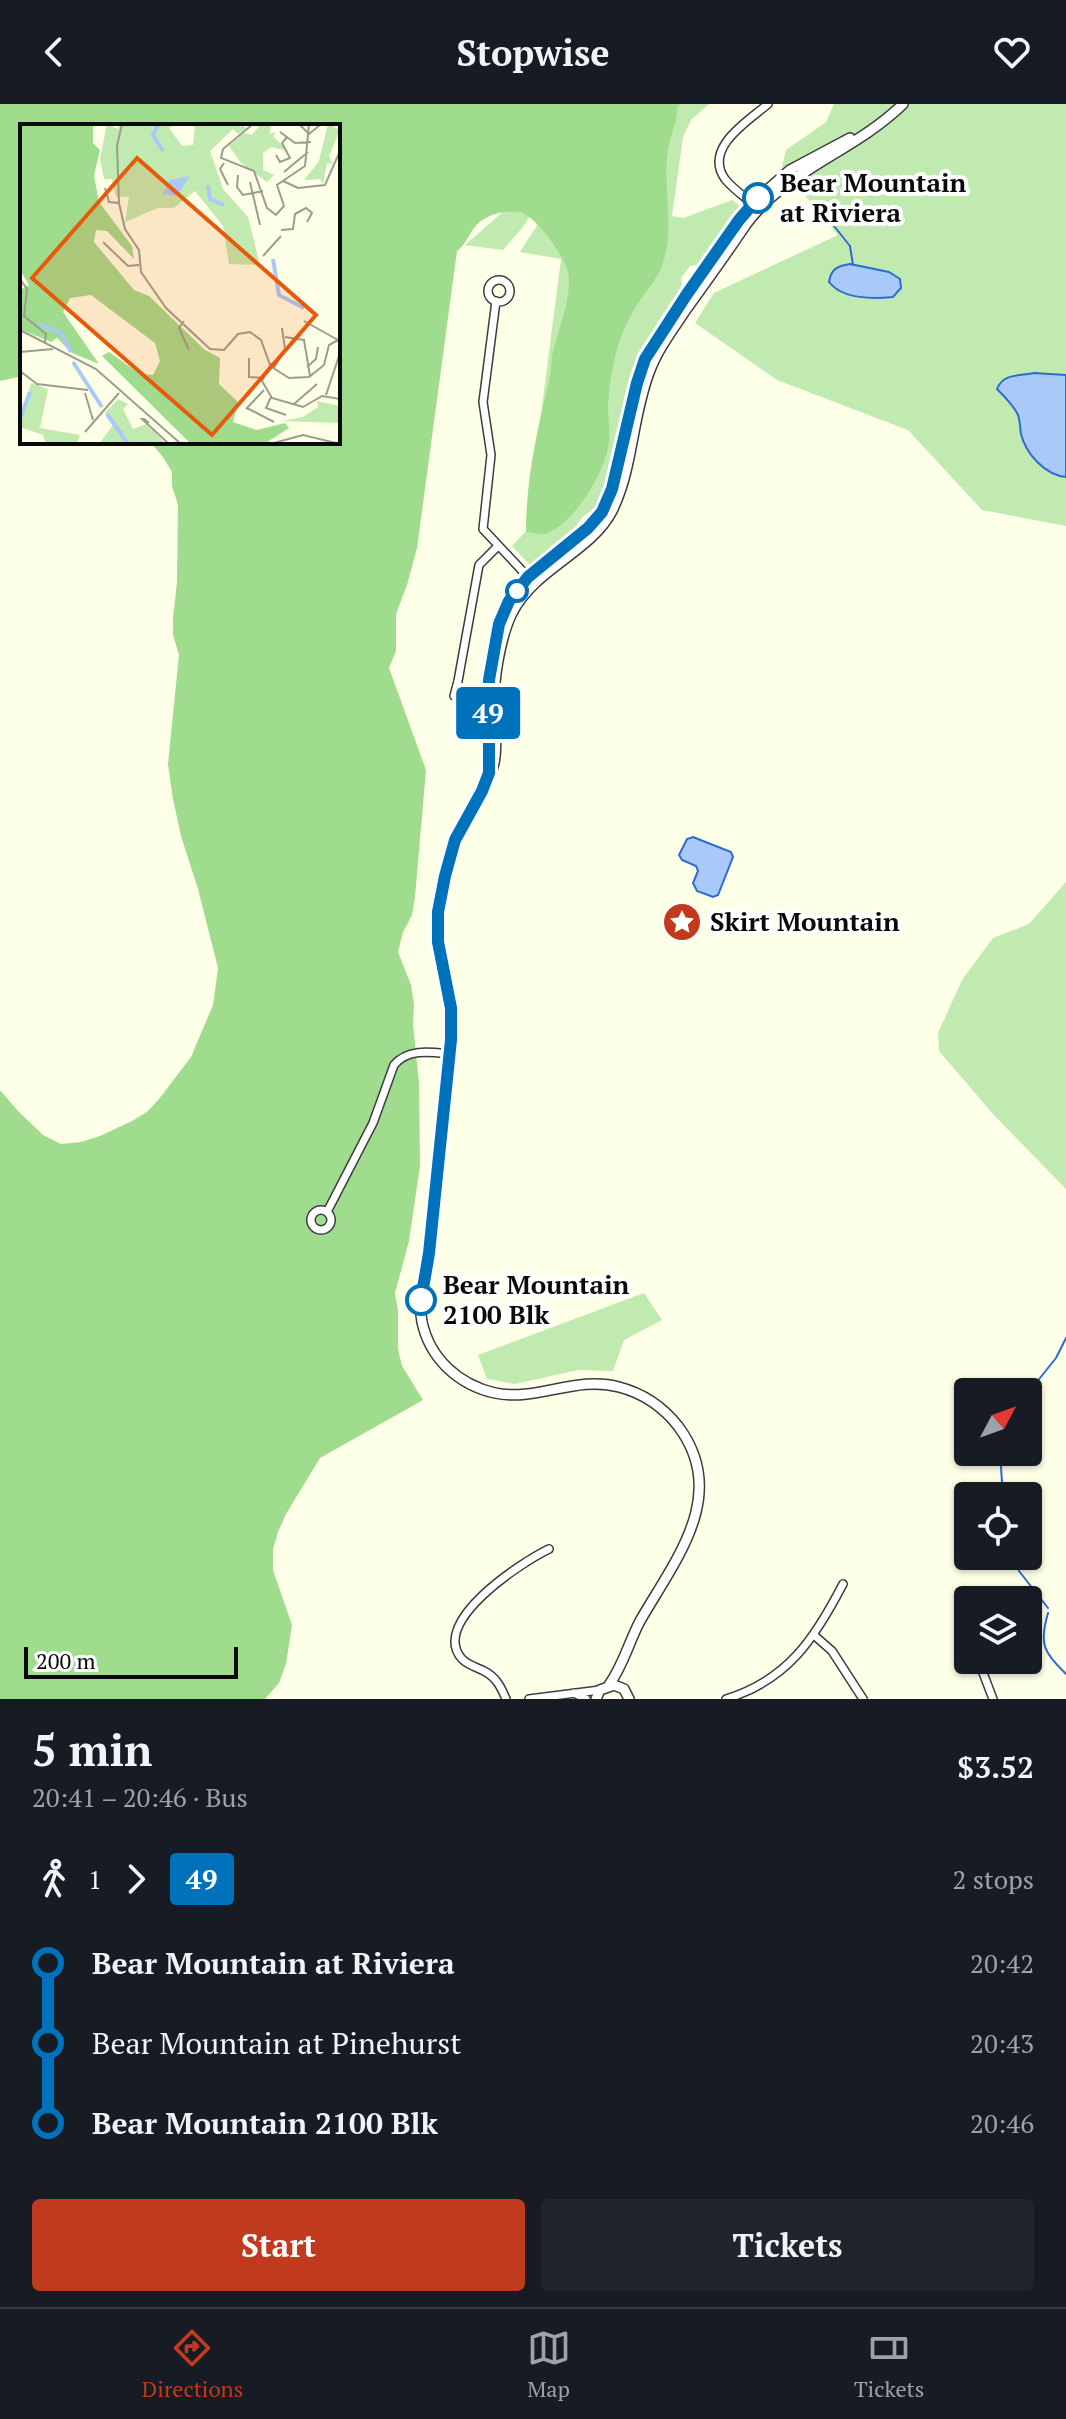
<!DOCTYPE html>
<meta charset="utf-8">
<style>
body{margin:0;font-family:"PT Serif",serif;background:#20242c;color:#f1f3f6;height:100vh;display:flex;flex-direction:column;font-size:30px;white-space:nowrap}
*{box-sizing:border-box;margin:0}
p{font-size:26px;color:#9ea1a6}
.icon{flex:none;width:44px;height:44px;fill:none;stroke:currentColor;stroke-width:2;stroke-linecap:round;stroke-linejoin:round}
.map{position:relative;height:1595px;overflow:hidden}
.side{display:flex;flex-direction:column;background:#171b24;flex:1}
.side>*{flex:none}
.badge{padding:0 16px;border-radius:6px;font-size:28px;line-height:52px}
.needle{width:52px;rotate:49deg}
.buttons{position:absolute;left:954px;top:1274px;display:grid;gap:16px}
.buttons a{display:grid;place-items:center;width:88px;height:88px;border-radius:8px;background:#171b24;box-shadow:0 2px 6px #0004;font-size:40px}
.scale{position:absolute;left:24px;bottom:20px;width:214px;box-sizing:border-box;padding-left:8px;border:4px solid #0a0a0a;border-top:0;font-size:22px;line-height:28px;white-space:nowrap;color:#0a0a0a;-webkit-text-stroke:6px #fff;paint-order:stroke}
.map>.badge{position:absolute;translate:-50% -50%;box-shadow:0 0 0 4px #fff}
.legs{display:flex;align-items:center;gap:12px;height:88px;padding:0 32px;font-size:26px}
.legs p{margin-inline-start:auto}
.headline{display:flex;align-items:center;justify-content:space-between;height:136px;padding:0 32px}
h1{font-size:44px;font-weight:800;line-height:60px}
.button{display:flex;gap:16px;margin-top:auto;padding:16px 32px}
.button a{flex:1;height:92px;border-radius:8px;background:#c03a1d;color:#fff;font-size:32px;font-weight:800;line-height:92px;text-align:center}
.button a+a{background:#20242c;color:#f1f3f6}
ul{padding:0 32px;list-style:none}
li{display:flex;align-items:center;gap:28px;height:80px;font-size:30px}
li i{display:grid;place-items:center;width:12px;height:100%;margin:0 10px;background:currentColor}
li i::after{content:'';width:20px;height:20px;margin:-10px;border:6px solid;border-radius:50%;background:#171b24}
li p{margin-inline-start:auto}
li:first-child i{background:linear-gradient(#0000 50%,currentColor 0)}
li:last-child i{background:linear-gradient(currentColor 50%,#0000 0)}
header{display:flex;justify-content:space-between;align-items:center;height:104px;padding:0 32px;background:#171b24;font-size:36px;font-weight:800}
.dock{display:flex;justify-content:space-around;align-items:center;height:112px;border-top:2px solid #363941;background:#171b24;font-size:22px;color:#9ea1a6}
.dock a{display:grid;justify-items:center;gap:4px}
.dock .selected{color:#c03a1d}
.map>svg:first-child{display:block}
.green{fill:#c1eab0}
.forest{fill:#a0dc8e}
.water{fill:#a9c9f9;stroke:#2d6bd4;stroke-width:2}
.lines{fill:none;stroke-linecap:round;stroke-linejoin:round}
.stream{stroke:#2d6bd4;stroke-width:2}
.minor-casing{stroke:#3d3d3d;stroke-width:10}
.tertiary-casing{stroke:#3d3d3d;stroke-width:12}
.minor{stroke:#fff;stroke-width:7}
.tertiary{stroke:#fff;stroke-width:9}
.line-1-casing{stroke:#fff;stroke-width:18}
.line-1{stroke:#0072bc;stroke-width:12}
.stop-1-dot{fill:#fff;stroke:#0072bc;stroke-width:4}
.labels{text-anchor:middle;stroke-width:8;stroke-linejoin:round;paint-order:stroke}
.stop-label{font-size:26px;font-weight:bold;fill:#0a0a0a;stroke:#fff;text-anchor:start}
.poi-label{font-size:26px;font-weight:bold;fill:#0a0a0a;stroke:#fff;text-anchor:start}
.inset-river{fill:none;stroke:#a9c9f9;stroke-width:4}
.inset-road{fill:none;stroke:#9c9d8f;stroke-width:2}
.view{fill:#e8590c;fill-opacity:0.15;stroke:#e8590c;stroke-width:4}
.inset-edge{fill:none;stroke:#0a0a0a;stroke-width:4}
</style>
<header><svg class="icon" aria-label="back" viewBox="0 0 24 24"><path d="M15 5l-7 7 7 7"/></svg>Stopwise<svg class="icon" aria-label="heart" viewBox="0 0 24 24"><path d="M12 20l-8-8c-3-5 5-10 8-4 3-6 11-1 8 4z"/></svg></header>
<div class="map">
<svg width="1066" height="1595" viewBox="0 0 1066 1595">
<rect width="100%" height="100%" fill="#feffe7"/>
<path class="green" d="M627,0H709L691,16L683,33L672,112L683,114L732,96L741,103L701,160L690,162L681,174L683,186C665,213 643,240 633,272C619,315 617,364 597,405C586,409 577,415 575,427L530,461L512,442L526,427L561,155L520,148L543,112Z
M834,0H1066V422L982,406L908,326L777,276L695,219L714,189L838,131L782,64L786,46L826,18Z
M521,92L534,105L523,123L503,146L465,141Z
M1066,778V1085L993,1010L939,947L938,929L962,876L993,834L1029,820Z
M644,1189L662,1216L624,1236L613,1267L578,1266L515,1280L487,1275L478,1251Z"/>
<path class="forest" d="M0,0H680L677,4C678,17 670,32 668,46C662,83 676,125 662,161C658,173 650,182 643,192C632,207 624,224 618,241C613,260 609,282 608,302C608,316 611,330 608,344C603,371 572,423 544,430C539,431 531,428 526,428C526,375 537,327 549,277C551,269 551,260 552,252C557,229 573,192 568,168C564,152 536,111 519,108C509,106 493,109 484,115C470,123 469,138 457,147L417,444L407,481L396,510V547L389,564L426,666L415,793L412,811L403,828L398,848L411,881L414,900L413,920L419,979L420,1062L409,1137L395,1189L398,1207V1245L402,1262L423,1296L320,1354L286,1410L278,1428L273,1445V1466L292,1521L286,1560L279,1579L265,1595H0V986L18,1007L43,1031L61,1040L81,1038L100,1032L132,1017L147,1008L159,995L191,953L213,901L218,864L198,785L181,732L173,695L168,660L179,551L173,531V514L177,478L178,401L172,382V368L163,353L150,338H338V22H22V272L0,277Z"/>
<path class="water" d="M850,160L889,168L900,175L901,184L893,193C873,195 842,195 829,178C831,165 837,162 850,160Z
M1034,269L1066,271V373C1045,371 1026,350 1021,330C1020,324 1020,316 1018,311C1014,302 1004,292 997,285C1003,269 1020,272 1034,269Z
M693,733L731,748L733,753L718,791L713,793L697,787L693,779L698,767L696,762L682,756L679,751L687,735Z"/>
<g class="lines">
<path class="stream" d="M834,122L850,142L853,161
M1028,1289L1056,1254L1066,1234
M1000,1348L1002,1378L1008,1392
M1015,1452L1019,1467L1048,1504
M1048,1509C1039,1540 1043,1547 1066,1570"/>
<g class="minor-casing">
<path id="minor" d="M754,101C745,93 733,85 725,75C703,44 748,17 768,0
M488 187a11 11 0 1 1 22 0a11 11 0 1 1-22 0Z
M496,197L483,298L491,351L483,425L529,474
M454,592L458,577L479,461L498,442
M311 1116a10 10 0 1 1 20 0a10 10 0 1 1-20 0Z
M327,1108L373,1019L394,961C408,944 431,948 450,950
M815,1532L832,1547L863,1595
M980,1561L993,1595
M574,1589L586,1595
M506,1595C501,1583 496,1573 484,1567C476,1563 468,1561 462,1555C429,1518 522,1458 549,1445
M529,1595L600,1586
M726,1595C788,1576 815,1534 843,1480"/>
</g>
<g class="tertiary-casing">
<path id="tertiary" d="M489,582L496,533L509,497L528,473L594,418L608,397L637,279L650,247L663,225L739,116L758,94L790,66L850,34
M609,1581C624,1560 628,1540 640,1517C675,1456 730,1391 678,1322C663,1303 642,1289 619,1283C576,1271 537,1298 495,1289C459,1281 430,1255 422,1218C417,1192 427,1165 430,1138C432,1114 434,1091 436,1067C440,1028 446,990 450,951C453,930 452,909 449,888C444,861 435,837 438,809C442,780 448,749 461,723C472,701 488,683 494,659C498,642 494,622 494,605C493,577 500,534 512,509C535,464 591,448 612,407C633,365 632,313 649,269C657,246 672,227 685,207C706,178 727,149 747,119C788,65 855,47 903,0
M596,1595L600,1586L614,1581L624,1585L629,1595"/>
</g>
<use href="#minor" class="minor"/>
<use href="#tertiary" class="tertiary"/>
</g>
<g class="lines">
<g class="line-1-casing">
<path id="line-1" d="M421,1196L429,1149L451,936V904L438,838V808L445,772L455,736L482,687L489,669V576L499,520L509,497L528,473L588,424L602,408L612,385L637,279L645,255L687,190L739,116L758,94"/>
</g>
<use href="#line-1" class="line-1"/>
</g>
<defs>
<g id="sight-disc" transform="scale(2)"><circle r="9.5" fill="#c03a1d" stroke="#fff"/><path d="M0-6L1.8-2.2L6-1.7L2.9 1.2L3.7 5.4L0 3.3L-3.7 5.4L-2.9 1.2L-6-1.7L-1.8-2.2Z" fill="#fff"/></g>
</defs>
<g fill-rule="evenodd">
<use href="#sight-disc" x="682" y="818"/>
</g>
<g class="stop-1-dot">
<circle cx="758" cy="94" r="14"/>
<circle cx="517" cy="487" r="10"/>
<circle cx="421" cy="1196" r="14"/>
</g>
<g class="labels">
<g class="stop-label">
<text x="780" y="88">Bear Mountain<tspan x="780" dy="30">at Riviera</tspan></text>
<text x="443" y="1190">Bear Mountain<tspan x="443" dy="30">2100 Blk</tspan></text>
</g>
<g class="poi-label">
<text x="710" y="827">Skirt Mountain</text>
</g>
</g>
<g transform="translate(20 20)">
<rect width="320" height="320" fill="#feffe7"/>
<path d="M87,0L98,5L100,0H157L149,4L162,22L173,21L175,0L223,1L226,5L218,10L213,5L190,27L203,65L228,93L240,141L209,140L203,102L175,67L154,84H138L105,98L109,73H96L92,55H84L80,35ZM241,0H252L249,10L256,8L253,12L268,27L251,23L243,29V46L254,51L247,58L221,39L209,22L224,9L232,11ZM308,0L320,6L309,32L313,40L307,39L303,60L300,55L284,56L299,37ZM11,259L28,265L20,304L60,311L57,320H26L23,311L0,303ZM98,275L108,280L103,285L113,305L126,300L146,320H79L93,301L85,289ZM297,277L320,282V299L262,297L283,293L298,283Z" fill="#c1eab0"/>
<path d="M0,0H73V19L80,26L74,52L79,78L112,122L114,135L87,107L76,106L74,118L114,166L129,172L185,226L200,234L199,260L218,278L213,298L237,306L265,299L269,304L244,320H171L82,232L89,228L120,250L133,251L140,237L135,219L71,171L50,174L43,188L79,240L52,229L37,214L31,218L0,205V166L9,161L0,146Z" fill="#a0dc8e"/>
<path d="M170,52L157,72L142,70L150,56Z" fill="#a9c9f9"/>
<path class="inset-river" d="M138,1L133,11L143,27M188,61L190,75L204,81M253,135L259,171L284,184M19,200L41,209L51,228M53,238L82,283M87,290L108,320M0,295L10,268"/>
<path class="inset-road" d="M102,0L97,22L99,79L105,105L119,126L121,148L146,184L190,225L204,226L218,210L230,208L241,216L250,241M233,0L203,25L201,34L234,47L247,84L256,91L264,82L257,61L285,42L289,0M279,0L289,10L300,1M260,8L275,19L291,18M256,31L260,38L270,34L262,19L267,13M204,39L200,45L208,61M264,48L288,28M218,51L217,63L223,71L243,67M263,57L278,64L305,61L320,27M230,58L240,101M85,64L89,78L99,79M261,106L273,105L275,90L286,84L292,89L287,98M83,118L108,142L119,141M243,132L261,112M0,155L7,165L4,192L26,210L25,218M164,197L159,204L169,226M284,197L318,216M0,206L76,245L161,320M265,213L284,216L290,252M0,228L33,225M229,234V253L243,254M255,241L251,240L242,257L252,274L283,283L302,272L320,275M250,242L269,254L289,253L304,241L309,221L320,215M287,243L296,235L298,223M254,244L265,225L262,204M0,247L17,260L68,266M65,269L73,296M306,271L320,229M251,273L246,284L266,291M274,280L297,260M227,284L254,298M226,285L244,266M129,299L124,295H122L149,320M65,308L99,269M250,320L283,311L320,320"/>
<path class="view" d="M117,34L296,191L192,311L12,154Z"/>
<rect width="320" height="320" class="inset-edge"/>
</g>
</svg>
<div class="buttons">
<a><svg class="needle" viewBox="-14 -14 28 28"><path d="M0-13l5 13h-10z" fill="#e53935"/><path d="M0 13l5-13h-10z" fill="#9ea1a6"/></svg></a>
<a><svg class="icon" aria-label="locate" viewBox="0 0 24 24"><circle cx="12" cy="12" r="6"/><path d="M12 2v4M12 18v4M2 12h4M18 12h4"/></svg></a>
<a><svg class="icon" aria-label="layers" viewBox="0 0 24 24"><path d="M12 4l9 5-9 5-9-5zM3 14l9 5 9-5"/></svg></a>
</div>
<div class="scale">200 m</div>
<b class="badge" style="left:488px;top:609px;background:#0072bc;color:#fff">49</b>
</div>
<section class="side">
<div class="headline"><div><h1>5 min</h1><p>20:41 – 20:46 · Bus</p></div><b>$3.52</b></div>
<div class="legs"><svg class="icon" aria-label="walk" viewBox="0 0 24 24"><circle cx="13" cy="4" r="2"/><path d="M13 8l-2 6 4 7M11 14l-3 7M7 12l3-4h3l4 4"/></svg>1<svg class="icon" aria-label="forward" viewBox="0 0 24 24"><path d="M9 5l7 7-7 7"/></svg><b class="badge" style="background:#0072bc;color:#fff">49</b><p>2 stops</p></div>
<ul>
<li><i style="color:#0072bc"></i><b>Bear Mountain at Riviera</b><p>20:42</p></li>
<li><i style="color:#0072bc"></i><span>Bear Mountain at Pinehurst</span><p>20:43</p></li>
<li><i style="color:#0072bc"></i><b>Bear Mountain 2100 Blk</b><p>20:46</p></li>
</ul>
<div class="button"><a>Start</a><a>Tickets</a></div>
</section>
<nav class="dock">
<a class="selected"><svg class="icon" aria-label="directions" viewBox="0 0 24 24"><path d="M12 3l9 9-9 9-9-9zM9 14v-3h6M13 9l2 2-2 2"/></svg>Directions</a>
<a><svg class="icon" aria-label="map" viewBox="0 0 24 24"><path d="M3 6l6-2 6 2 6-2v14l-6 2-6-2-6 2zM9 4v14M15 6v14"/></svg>Map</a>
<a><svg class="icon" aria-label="tickets" viewBox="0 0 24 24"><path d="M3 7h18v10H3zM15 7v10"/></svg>Tickets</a>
</nav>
